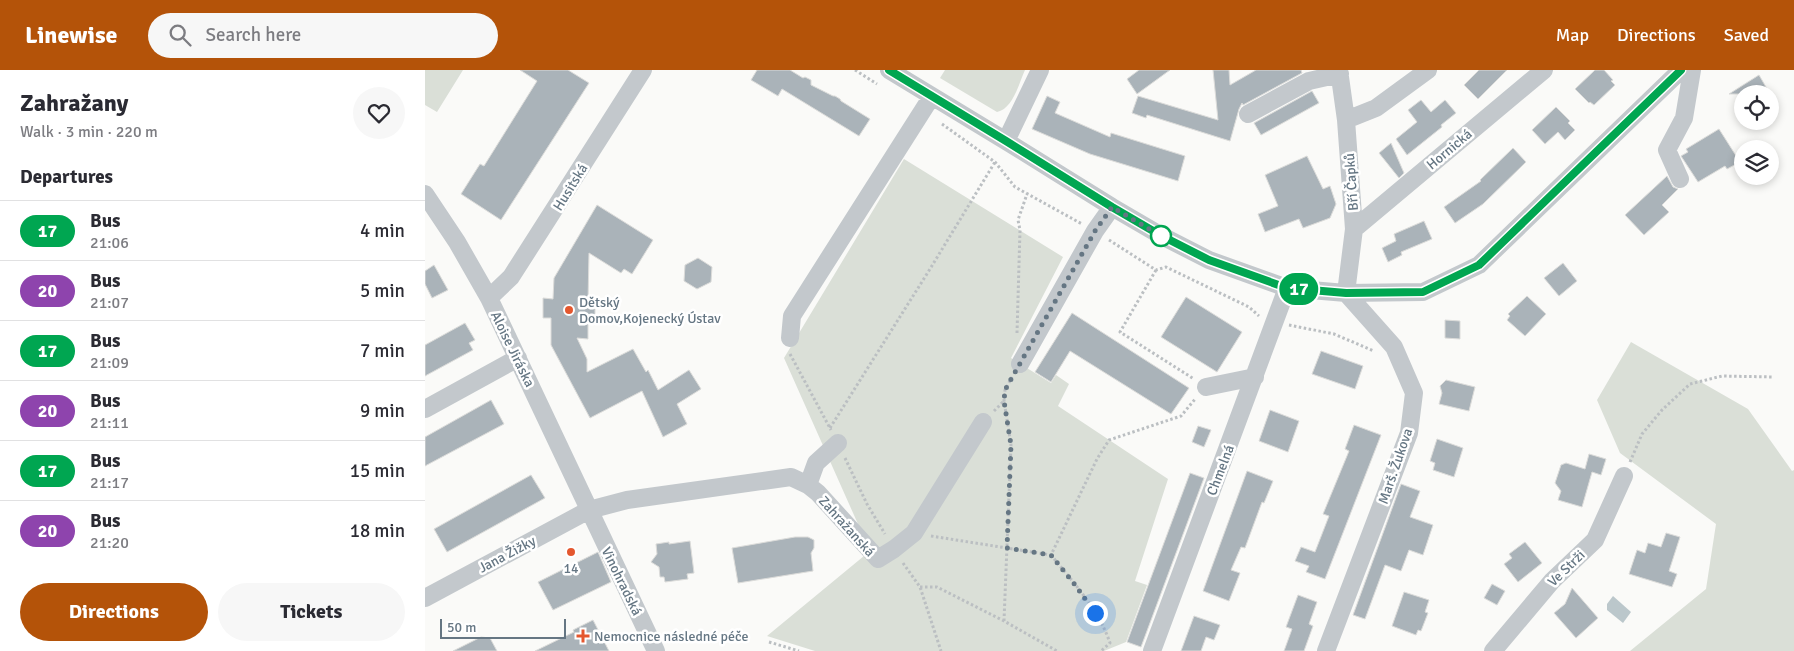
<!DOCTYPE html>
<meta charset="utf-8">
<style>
body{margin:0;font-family:Signika,sans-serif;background:#f7f7f7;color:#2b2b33;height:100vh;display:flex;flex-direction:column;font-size:19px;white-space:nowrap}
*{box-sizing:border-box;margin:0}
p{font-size:16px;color:#7c7c81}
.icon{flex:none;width:28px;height:28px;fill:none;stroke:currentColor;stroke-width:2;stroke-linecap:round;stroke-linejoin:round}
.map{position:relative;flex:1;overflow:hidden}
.panel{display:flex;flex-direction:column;background:#fff;width:425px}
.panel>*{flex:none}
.badge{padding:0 10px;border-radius:16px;font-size:18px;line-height:32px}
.tools{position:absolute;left:1309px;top:15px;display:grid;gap:10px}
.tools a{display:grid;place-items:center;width:45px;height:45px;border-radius:50%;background:#fff;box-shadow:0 2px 8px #0003;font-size:25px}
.scale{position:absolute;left:15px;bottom:12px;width:126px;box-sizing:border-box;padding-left:5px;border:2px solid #657683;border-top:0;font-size:14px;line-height:18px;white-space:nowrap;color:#657683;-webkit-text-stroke:4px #fff;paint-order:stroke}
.you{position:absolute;width:25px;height:25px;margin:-12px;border:4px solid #fff;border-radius:50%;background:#1a73e8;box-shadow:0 0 0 8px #1a73e833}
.map>.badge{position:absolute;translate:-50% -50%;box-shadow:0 0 0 2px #fff}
h2{padding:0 20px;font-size:19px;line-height:45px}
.round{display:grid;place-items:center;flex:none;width:52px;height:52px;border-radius:26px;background:#f7f7f7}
.head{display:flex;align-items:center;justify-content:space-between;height:85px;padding:0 20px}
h1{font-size:24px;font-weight:800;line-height:38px}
.button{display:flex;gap:10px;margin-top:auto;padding:10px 20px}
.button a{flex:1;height:58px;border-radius:30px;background:#b45309;color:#fff;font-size:20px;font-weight:800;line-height:58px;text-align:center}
.button a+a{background:#f7f7f7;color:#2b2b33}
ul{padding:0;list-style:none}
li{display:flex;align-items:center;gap:15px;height:60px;padding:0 20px;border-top:1px solid #e1e1e2}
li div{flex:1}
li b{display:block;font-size:19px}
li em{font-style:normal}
li .badge{min-width:55px;font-weight:700;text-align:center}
header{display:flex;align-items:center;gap:30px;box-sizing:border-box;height:70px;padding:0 25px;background:#b45309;color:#fff}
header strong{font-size:24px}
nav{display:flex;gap:28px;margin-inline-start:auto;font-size:18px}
.search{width:350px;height:45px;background:#f7f7f7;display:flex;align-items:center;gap:12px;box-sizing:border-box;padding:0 18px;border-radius:28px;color:#7c7c81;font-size:19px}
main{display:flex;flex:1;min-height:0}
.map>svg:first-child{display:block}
.green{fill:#dadfd7}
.water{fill:#bbc7cb}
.building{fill:#aab3b9;stroke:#dcdcda}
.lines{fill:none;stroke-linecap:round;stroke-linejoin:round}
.path{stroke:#bbbfc2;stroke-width:3;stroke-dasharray:2.5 2.5;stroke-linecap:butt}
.minor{stroke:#c3c8cc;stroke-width:18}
.line-casing{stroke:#fff;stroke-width:11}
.line{stroke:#00a651;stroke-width:8}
.walk{stroke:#657683;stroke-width:5;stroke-dasharray:0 9}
.stop-dot{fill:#fff;stroke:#00a651;stroke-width:2.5}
.poi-dot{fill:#e4572e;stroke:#fff;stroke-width:2}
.labels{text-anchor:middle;stroke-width:5;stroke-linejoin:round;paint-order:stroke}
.street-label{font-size:14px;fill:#657683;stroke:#fff}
.poi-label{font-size:14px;fill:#657683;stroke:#fff;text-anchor:start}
</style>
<header>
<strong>Linewise</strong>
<div class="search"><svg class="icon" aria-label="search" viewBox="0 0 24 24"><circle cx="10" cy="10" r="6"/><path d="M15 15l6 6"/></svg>Search here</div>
<nav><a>Map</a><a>Directions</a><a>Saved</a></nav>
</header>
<main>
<section class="panel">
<div class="head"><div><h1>Zahražany</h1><p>Walk · 3 min · 220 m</p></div><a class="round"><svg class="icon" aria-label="heart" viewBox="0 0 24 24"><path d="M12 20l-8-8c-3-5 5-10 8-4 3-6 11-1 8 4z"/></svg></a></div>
<h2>Departures</h2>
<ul>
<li><span class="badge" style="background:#00a651;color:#fff">17</span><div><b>Bus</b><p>21:06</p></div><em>4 min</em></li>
<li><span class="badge" style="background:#8e44ad;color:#fff">20</span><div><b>Bus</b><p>21:07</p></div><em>5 min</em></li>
<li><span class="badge" style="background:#00a651;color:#fff">17</span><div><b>Bus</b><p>21:09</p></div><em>7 min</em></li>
<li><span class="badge" style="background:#8e44ad;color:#fff">20</span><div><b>Bus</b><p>21:11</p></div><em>9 min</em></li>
<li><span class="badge" style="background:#00a651;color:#fff">17</span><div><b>Bus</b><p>21:17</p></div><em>15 min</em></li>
<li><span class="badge" style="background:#8e44ad;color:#fff">20</span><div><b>Bus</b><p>21:20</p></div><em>18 min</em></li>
</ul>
<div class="button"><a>Directions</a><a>Tickets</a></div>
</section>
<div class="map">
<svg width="1369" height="581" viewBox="0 0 1369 581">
<rect width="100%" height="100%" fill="#fafaf8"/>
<path class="green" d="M0,0H38L12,42L0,35Z
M520,0H600C594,13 588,39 572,42L515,8Z
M479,89L638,187L586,288L626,313L631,305L644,314L633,336L743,409L710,511L722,515L701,572L679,581H390L342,566L445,481L359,288Z
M1206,272L1323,339L1367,401L1369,400V581H1205L1281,519L1291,454L1195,383L1172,330Z"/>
<path class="water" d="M1188,526L1206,542L1198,553L1182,540V534Z"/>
<path class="building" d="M95,0H143L164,13L76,150L36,124L55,94L59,96L112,11Z
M332,0H365L378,8L380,7L386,10V15L408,26H410L415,29L416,31L445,49L434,66L357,19L353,26L326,10Z
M714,0H745L712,24L702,9Z
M788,0H804L805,15L831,0H876L877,3L818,35L817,33L814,39L805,71L722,45L721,48L707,43L713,26L793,50Z
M1054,0H1082L1053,29L1039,15Z
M1170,0H1179L1188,10L1186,11L1190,15L1169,35L1165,32L1164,33L1150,19Z
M1334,5L1345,24H1304Z
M887,21L894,33L836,65L829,53Z
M622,26L635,32L630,43L685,67L686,63L760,86L753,111L665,84L607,59Z
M996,30L1006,42L1020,30L1031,43L1016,55L1017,57L982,85L971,69L992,52L983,40Z
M1131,37L1145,51L1143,53L1150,60L1140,70L1133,62L1120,74L1107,60Z
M1294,59L1315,92L1302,99L1300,96L1273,112L1256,86L1263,82L1261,79Z
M966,73L979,103L974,108L954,83Z
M1088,78L1101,92L1058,134L1030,153L1019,137L1056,111L1055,110Z
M882,86L898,119L905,116L911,134L905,148L878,158L874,149L840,162L833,144L853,136L840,105Z
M1242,106L1248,117L1253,119L1237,135L1244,142L1219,165L1200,145Z
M172,135L228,170L207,204L199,199L196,203L164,183L163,232H170V253H163V269L152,268L162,289V302L208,279L221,302L223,300L233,320L264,300L276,319L252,334L262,354L238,367L217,321L165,348L126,275V248H118V228L128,229L129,208Z
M999,151L1007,169L976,182L977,185L963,192L957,178L971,171L969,164Z
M273,188L287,197L286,212L272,219L259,211L260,195Z
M1138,193L1152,211L1134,226L1119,208Z
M9,195L23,220L7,228L0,214V201Z
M1102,226L1121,244L1100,266L1082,250L1085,246L1083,244Z
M761,227L817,262L792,302L736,267Z
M647,243L764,318L746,344L645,281L626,312L610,302Z
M1020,250L1035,251V269L1020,268Z
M40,253L50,270L44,273L48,280L0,306V275Z
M896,281L938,296L930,319L887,304Z
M1021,310L1050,317L1044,341L1014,334L1017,323L1015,316Z
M66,330L79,354L0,396V367Z
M845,340L874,351L863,382L834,371Z
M929,355L956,365L900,509L881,502L884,496L870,491L876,477L890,482L904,446L898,444L924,381L920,379Z
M773,356L786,360L779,377L767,372Z
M1012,369L1038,378L1029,407L1008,400L1010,393L1005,391Z
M1164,384L1181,389L1176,405L1167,402L1157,437L1133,430L1136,421L1130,413L1136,395L1141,393L1160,399Z
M822,401L848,411L839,433L837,432L820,478L816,477L806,500L815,503L804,531L778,521Z
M765,403L779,408L716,577L702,572Z
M106,405L120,428L22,482L9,459Z
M976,414L995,421L985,447L1008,455L998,485L984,480L976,501L960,495L940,549L928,545Z
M1241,463L1255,467L1244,501L1252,504L1247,517L1204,504L1212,480L1220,483L1223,473L1236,477Z
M370,467H383L389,470V478L386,483L388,501L313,513L307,478Z
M265,471L269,503L262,504L263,509L240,512L239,507H235L234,497L226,492L232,484L231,474L244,472V474Z
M1100,472L1117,493L1093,512L1079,494L1087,488L1084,484Z
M173,482L186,512L128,540L113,512Z
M1067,514L1080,521L1072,535L1059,528Z
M1147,518L1173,548L1151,568L1129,543L1140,534Z
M979,522L1004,530L1000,542L1003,543L996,561L993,560L991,565L967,556Z
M873,525L892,532L884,554L888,556L879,581H859L867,559L861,557Z
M769,546L795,555L789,570L781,567L776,581H756Z
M168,550L184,581H110L149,562L148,560Z
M56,567L65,568L72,581H28Z"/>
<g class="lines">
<path class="path" d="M430,0L452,14
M517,54L570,92L590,117L657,154
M684,170L731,200L741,197L824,237L834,246
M731,200L695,262L769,309
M864,255L909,264L949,281
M592,263L595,160L593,150L602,124
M365,284L406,360
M569,341L579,331
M405,358L505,199L570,92
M420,388L442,434L460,464
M1205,392L1217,364L1237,340L1265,314L1297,306L1349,307
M506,466L626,485L672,389L684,370L756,346L771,328
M626,485C648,512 674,540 685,573L676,581
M478,493L495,517L516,581
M495,517H512L579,551L632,581
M579,551L586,375L579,331L580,320L587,307
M344,572L374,581"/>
<path class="minor" d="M464,0L581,71L687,137L735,165L784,190L862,218L921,223L998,222L1054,195L1256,0
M914,0L921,50L929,159L921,223
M823,44L884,11L915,4
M921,50L951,38L1003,0
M581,71L615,0
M1255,109L1242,80L1259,48L1267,0
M0,124L32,172L64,228L231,581
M929,159L1119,0
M64,228L86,207L218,0
M365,268L367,246L507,26
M595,294L670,161L687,137
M781,317L830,307
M0,339L93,288
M383,415L391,393L413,373
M0,528L164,440L202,430L366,407L383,415L393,423L453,489L469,479L489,463L558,352
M727,581L862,218
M901,581L984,363L989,323L969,277L921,223
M1068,581L1127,511L1170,470L1199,406"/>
</g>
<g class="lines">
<g class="line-casing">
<path id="line" d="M464,0L581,71L687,137L735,165L784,190L862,218L921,223L998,222L1054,195L1256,0"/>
</g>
<use href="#line" class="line"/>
<path class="walk" d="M670,543L651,516L626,485L582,478L586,375L579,331L580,320L670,161L687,137L736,166"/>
</g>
<circle class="stop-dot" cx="736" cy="166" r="10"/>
<g class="poi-dot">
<circle cx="144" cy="240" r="5"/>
<circle cx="146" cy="482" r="5"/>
<path d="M155.5 558.5h5v5h5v5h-5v5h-5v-5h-5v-5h5z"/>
</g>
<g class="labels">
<g class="street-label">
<text transform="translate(1024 79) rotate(-40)" y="5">Hornická</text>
<text transform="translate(926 112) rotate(-94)" y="5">Bří Čapků</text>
<text transform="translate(145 117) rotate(-58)" y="5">Husitská</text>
<text transform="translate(88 279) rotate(64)" y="5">Aloise Jiráska</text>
<text transform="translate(970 396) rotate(-71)" y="5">Marš. Žukova</text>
<text transform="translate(795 400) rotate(-69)" y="5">Chmelná</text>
<text transform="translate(422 456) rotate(48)" y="5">Zahražanská</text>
<text transform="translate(82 484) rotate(-28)" y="5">Jana Žižky</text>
<text transform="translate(1141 498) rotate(-44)" y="5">Ve Strži</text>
<text transform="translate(197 511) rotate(64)" y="5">Vinohradská</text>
</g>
<g class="poi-label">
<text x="154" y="237">Dětský<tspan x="154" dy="16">Domov,Kojenecký Ústav</tspan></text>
<text x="146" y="503" text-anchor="middle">14</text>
<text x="169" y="571">Nemocnice následné péče</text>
</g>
</g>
</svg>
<div class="tools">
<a><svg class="icon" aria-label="locate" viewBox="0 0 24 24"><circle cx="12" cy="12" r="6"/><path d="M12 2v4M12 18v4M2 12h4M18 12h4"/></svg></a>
<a><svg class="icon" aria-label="layers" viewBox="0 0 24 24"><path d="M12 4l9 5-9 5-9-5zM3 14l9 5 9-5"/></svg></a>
</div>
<div class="scale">50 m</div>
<div class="you" style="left:670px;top:543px"></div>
<b class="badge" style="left:874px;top:219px;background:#00a651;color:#fff">17</b>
</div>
</main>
